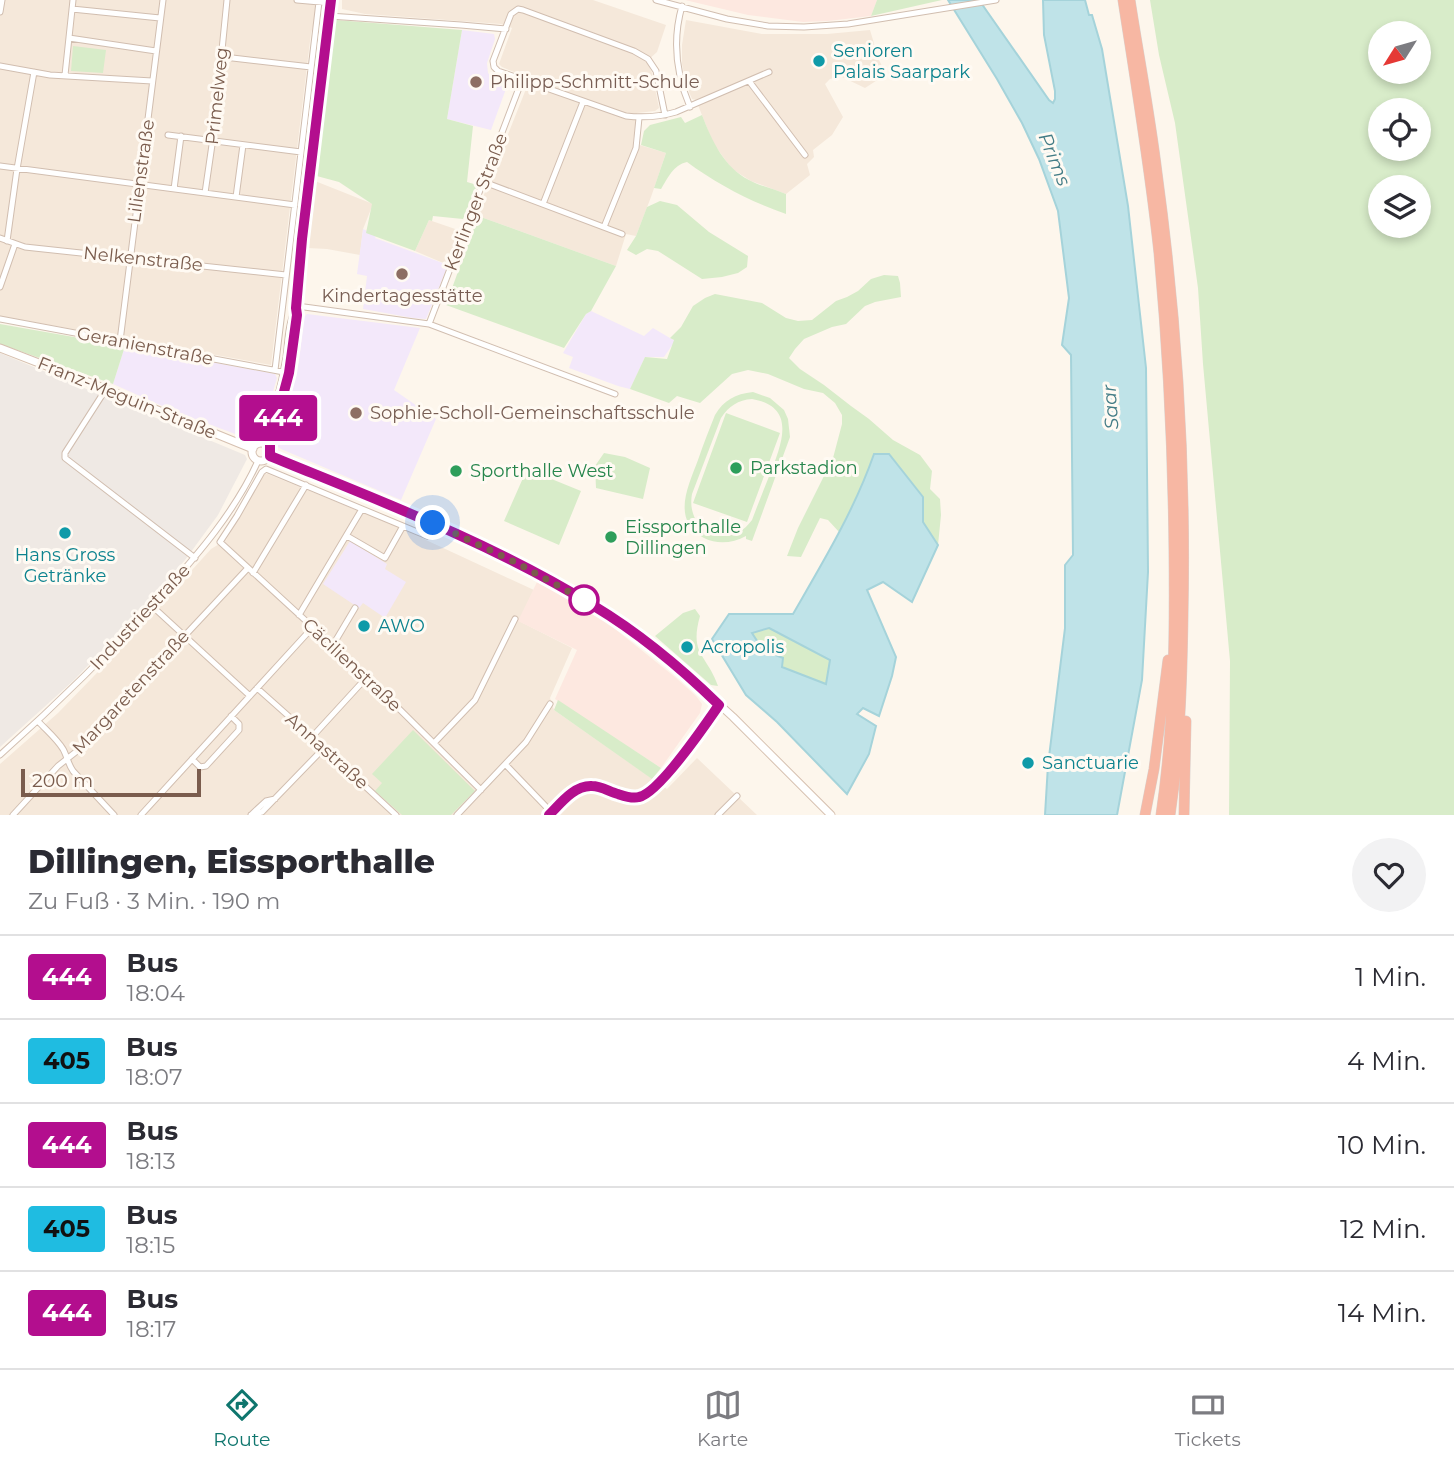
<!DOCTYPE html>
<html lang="de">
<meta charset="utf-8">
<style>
body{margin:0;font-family:Montserrat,sans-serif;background:#f2f2f3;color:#2b2b33;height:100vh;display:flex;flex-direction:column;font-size:26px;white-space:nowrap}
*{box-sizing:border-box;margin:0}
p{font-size:23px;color:#7c7c81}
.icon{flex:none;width:38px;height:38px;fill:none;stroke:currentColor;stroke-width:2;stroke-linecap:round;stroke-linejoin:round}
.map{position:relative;height:815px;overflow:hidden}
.sheet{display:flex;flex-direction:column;background:#fff;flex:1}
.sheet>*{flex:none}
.badge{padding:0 14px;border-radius:5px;font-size:24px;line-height:46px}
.needle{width:46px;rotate:233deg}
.fabs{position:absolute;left:1368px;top:21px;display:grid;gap:14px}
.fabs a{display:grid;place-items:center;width:63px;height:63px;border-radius:50%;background:#fff;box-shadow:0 4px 10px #0003;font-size:35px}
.scale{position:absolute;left:21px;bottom:18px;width:180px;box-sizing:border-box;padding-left:7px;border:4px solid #7a5c4d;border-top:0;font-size:19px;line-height:24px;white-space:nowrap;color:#7a5c4d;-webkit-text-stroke:5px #fffaf3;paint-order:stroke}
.you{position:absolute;width:35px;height:35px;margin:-18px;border:5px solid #fff;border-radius:50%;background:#1a73e8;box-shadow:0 0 0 10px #1a73e833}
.map>.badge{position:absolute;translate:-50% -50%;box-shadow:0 0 0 4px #fff}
.round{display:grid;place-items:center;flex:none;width:74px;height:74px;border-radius:37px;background:#f2f2f3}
.head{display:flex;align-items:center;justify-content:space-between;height:119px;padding:0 28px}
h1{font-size:33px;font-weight:800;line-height:52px}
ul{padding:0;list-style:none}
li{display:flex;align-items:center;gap:21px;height:84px;padding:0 28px;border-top:2px solid #e1e1e2}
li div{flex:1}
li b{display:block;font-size:26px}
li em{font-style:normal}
li .badge{min-width:77px;font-weight:700;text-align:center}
.menu{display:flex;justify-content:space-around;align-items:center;height:98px;border-top:2px solid #e1e1e2;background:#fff;font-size:19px;color:#7c7c81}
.menu a{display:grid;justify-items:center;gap:4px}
.menu .on{color:#0f766e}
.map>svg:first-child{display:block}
.residential{fill:#f5e8da}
.commercial{fill:#fde8e0}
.industrial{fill:#efe9e4}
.education{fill:#f3e8fa}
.green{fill:#d8ecc9;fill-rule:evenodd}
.water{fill:#bfe3e8;stroke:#a5d3da;stroke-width:2;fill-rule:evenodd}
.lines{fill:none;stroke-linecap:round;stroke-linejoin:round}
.street-casing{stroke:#d1beb0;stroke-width:7}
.secondary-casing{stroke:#d6c0b0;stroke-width:9}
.highway-casing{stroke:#dad1cd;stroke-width:11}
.street{stroke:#fff;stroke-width:5}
.secondary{stroke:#fff;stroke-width:7}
.highway{stroke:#f7b7a3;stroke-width:10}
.line-casing{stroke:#fff;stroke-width:16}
.line{stroke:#b30e8e;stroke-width:10}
.walk{stroke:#7a5c4d;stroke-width:7;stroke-dasharray:0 12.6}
.culture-dot{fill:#0f9aa8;stroke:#fffaf3;stroke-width:2.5}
.education-dot{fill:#8d6e63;stroke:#fffaf3;stroke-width:2.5}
.leisure-dot{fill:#2e9e5b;stroke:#fffaf3;stroke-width:2.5}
.stop-dot{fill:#fff;stroke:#b30e8e;stroke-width:3.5}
.labels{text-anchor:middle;stroke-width:6;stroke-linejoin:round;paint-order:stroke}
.culture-label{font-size:18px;fill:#0d838f;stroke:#fffaf3;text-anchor:start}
.education-label{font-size:18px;fill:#785e54;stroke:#fffaf3;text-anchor:start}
.street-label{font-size:18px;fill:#7a5c4d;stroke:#fffaf3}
.leisure-label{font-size:18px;fill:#27864d;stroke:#fffaf3;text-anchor:start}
.water-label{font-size:19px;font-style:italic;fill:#437c86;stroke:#fffaf3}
</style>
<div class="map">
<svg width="1454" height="815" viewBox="0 0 1454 815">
<rect width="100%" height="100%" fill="#fdf6ec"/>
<path class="residential" d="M0,0H321L311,33L271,365L0,316Z
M342,0H593L666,25L657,52L647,61L652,73L659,108L655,111L637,113L633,143L666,153L651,197L636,236L626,234L616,266L478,216L481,202L530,79L502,67L499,64L512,28L501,24L365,14L342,9Z
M686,20L762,34H827L870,30L879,60L883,68L879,79L865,88L840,76L830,79L825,84L843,117L832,135L813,150L814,157L807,164L810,175L786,194L751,181L732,169L713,143L696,100L692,99L687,87L682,64V45Z
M315,181L373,204L363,229L360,255L327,249L308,248Z
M429,220L461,231L448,265L415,251Z
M264,474H268L398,527L534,590L519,621L572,648L550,698L554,710L667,789L697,758L757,815H0V764L58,713L126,643L211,549L226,540Z"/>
<path class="commercial" d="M685,0H877L871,16L828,21L803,22L748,15Z
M537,582L605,621L675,677L696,696L702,704L700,713L661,768L555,699L577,650L518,621Z"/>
<path class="industrial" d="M0,353L245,455L247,459L218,515L185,560L119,633L74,680L0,747Z"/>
<path class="education" d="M462,30L494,34L495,39L487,63L488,73L492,78L507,86L491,130L447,119Z
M363,229L376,235L375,238L448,265L426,319L413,318L363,309L367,276L357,274Z
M591,311L644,336L653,328L675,341L664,357H645L630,389L618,386L569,368L573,357L563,353L586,314Z
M307,314L420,328L394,390L436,419L401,500L281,449L276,445L299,362L304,317Z
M125,346L275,374L277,378L261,432L258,438L251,440L169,409L113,384Z
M350,541L387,564L385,569L406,582L385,618L363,603L359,608L323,584Z"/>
<path class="green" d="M877,0H942L871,16Z
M1150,0H1454V815H1229L1230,661L1203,364L1198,288L1175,123L1159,55ZM1381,33H1419V72H1381ZM1381,110H1419V149H1381ZM1381,187H1419V226H1381Z
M336,20L462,30L447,119L473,126L467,182L477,185L463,219L433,216L432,221L429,220L415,251L366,233L372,204L339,182L313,175Z
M73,46L106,50L103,73L71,71Z
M702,115C712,141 724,167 749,180C760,186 774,189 786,194V214C751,202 717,184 687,162C673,165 668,178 661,189L654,188L666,153L641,145L644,131L650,125L681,117L685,123Z
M660,201L677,205L709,232L748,256L747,267L738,273L722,277L702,279L658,251L647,249L636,255L627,250L636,236L647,207Z
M478,216L616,266L591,311L586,314L564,348L446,305Z
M884,275L898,276L900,283L901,297L875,302L865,306L846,324L832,327L804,339L795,349L789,358L800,369L824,385L851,406L869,419L893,440L920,455L932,471L930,489L940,499L941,515L938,545L923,522V497L874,454L867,475L840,533L828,520L820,518L801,557L787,556L798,528L833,458L842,424V415L835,403L823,393L804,389L768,374L748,370L732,374L700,403L677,396L669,403L630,389L645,357L667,359L674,340L670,338L681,327L693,306L705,298L715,294L762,303L786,318L798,321L812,320L836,301L847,297L858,291L871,279Z
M0,324L125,346L113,384L0,344Z
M753,392L770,398L784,410L788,419L790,437L752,541L746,539V536C733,543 718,545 704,538C671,520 688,487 698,460C703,445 709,430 715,415C724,400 735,394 753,392ZM752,399C798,407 781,445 770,474C764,489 758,504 752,520C729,552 685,532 692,494L721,418C729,406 738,400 752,399Z
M726,413L780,433L747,522L693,503Z
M604,453L625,457L650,468L643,499L596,488L595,466Z
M527,469L581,491L559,545L504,521Z
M695,609L700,616C689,655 707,654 718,686L711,685L655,636L683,613Z
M769,628L830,660L826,684L781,667L783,658L763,650L752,633Z
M558,700L661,768L652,779L554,710Z
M413,730L475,791L451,815H402L375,791L382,783L372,774Z"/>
<path class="water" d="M948,0H979L1049,100L1053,103L1055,99V91L1044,35L1043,0H1085L1089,15H1092L1102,49L1128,206L1146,368L1148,572L1142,680L1117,815H1045L1048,765L1065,628V565L1073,555L1071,355L1062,345L1069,298L1058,211L1039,159L1022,123L997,79Z
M874,454H889L923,497V522L938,545L912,602L883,582L867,590L896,657L892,676L879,716L863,708L857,714L876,726L869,754L847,794L777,722L746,695L712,639L729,614H793C823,562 854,511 874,454ZM769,628L830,660L826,684L782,667L783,658L763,650L752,633Z"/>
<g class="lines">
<g class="street-casing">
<path id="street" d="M297,0L331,3
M656,0L727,19L768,26L804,27L848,24L996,0
M682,6C672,41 676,74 690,107
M72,9L160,18
M0,12L2,0
M329,16L461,25L506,29
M69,38L156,51
M224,57L311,67
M0,66L50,75L152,81
M65,75L73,0
M749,81L805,155
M665,115L656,71L648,59L634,51L523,10L518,9L511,14L493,61L494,67L498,71L626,116C644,118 659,117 676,112L769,72
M168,135L301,152
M0,166L295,205
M484,182L622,234
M174,189L181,136
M205,193L223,69L224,57L222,50L227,0
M236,197L243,145
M543,204L583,102
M604,227L636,148L639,118
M0,238L25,247L286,275
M7,241L17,169L34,72
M0,287L15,244
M297,306L429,324L615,394
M0,319L289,373
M429,324L522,80
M120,341L163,0
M275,370L319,2
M106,389L65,453V458L195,558
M261,443C273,421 282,382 286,357C288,341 288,323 296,308
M269,448L289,373L297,315L296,308L302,239L331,0
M347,536L385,558L403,526
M427,536L266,469L262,472L237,516L220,542L367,677L481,790
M253,573L306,485
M152,606L250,696
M299,615L362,509
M333,645L355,608
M257,688L312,737L396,815
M38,721C46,730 56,738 63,749C67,756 68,764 73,771L114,815
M312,737L367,677
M434,743L475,700L515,619
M0,755C57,704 110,652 161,596C198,554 235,512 258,461
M192,759L200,767L206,766L239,730V724L231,716
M506,765L554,815
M252,814L266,801L275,799
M13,815L58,766L77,751L248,568
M141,815L313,627
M251,815L262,812L324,748
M457,815L526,742L550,704
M549,815C560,804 574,785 592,786C601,786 610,792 618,794C624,796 632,799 639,797C659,793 706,724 719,705
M718,815L737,796"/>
</g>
<g class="secondary-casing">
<path id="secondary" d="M0,348L106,389L253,449
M252 452a9 9 0 1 1 18 0a9 9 0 1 1-18 0Z
M270,456L445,528L538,573L595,606L677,666L733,717L831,815"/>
</g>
<g class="highway-casing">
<path id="highway" d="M1123,0C1136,84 1150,168 1159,253C1168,351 1173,451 1174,550C1175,638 1174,727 1161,815
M1130,0C1139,58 1150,115 1157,173C1177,319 1186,467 1183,614C1182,681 1180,748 1170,815
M1145,815L1154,769L1168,660
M1184,815L1186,721"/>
</g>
<use href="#street" class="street"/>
<use href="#secondary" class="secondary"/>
<use href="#highway" class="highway"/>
</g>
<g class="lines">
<g class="line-casing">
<path id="line" d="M331,0L302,239L296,308L297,315L289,373L270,444V456C380,501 492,543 594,606C639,633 681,668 719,705C706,724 659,793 639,797C632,799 624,796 618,794C610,792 601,786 592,786C574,785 560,804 549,815"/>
</g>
<use href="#line" class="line"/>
<path class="walk" d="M433,523L515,562L584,600"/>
</g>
<g class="culture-dot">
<circle cx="819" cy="61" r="7"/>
<circle cx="65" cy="533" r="7"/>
<circle cx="364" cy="626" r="7"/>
<circle cx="687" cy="647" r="7"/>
<circle cx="1028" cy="763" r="7"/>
</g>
<g class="education-dot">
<circle cx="476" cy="82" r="7"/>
<circle cx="402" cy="274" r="7"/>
<circle cx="356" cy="413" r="7"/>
</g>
<g class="leisure-dot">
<circle cx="736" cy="468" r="7"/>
<circle cx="456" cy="471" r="7"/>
<circle cx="611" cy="537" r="7"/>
</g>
<circle class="stop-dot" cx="584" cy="600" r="14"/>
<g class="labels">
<g class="culture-label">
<text x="833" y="57">Senioren<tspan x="833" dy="21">Palais Saarpark</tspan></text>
<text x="65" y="561" text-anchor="middle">Hans Gross<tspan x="65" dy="21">Getränke</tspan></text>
<text x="378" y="632">AWO</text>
<text x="701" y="653">Acropolis</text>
<text x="1042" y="769">Sanctuarie</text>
</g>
<g class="education-label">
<text x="490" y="88">Philipp-Schmitt-Schule</text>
<text x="402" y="302" text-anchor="middle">Kindertagesstätte</text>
<text x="370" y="419">Sophie-Scholl-Gemeinschaftsschule</text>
</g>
<g class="street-label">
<text transform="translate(217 96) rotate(-84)" y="6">Primelweg</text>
<text transform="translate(141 171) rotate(-82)" y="6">Lilienstraße</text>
<text transform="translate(476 202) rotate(-69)" y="6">Kerlinger Straße</text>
<text transform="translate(143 259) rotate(6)" y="6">Nelkenstraße</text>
<text transform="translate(145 346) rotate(11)" y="6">Geranienstraße</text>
<text transform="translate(127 398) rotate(22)" y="6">Franz-Meguin-Straße</text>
<text transform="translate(140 617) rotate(-47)" y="6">Industriestraße</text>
<text transform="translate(352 665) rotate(43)" y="6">Cäcilienstraße</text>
<text transform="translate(131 692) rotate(-47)" y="6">Margaretenstraße</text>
<text transform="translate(327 751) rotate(42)" y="6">Annastraße</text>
</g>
<g class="leisure-label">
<text x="750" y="474">Parkstadion</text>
<text x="470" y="477">Sporthalle West</text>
<text x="625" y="533">Eissporthalle<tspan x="625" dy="21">Dillingen</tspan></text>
</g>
<g class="water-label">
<text transform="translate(1055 159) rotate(68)" y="7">Prims</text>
<text transform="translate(1110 407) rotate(-94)" y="7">Saar</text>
</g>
</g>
</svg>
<div class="fabs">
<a><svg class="needle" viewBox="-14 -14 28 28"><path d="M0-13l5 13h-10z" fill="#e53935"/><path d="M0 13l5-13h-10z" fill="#7c7c81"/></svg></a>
<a><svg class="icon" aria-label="locate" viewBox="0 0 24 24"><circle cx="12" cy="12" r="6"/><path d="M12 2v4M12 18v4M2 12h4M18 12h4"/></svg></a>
<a><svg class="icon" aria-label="layers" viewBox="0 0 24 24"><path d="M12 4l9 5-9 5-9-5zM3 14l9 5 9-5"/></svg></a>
</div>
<div class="scale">200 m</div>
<div class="you" style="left:433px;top:523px"></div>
<b class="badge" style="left:278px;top:418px;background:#b30e8e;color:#fff">444</b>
</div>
<section class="sheet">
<div class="head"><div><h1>Dillingen, Eissporthalle</h1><p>Zu Fuß · 3 Min. · 190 m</p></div><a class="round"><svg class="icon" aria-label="heart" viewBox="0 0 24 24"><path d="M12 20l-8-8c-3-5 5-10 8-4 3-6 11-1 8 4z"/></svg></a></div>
<ul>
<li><span class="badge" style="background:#b30e8e;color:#fff">444</span><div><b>Bus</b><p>18:04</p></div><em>1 Min.</em></li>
<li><span class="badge" style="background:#1fbce1;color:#111">405</span><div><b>Bus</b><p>18:07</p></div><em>4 Min.</em></li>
<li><span class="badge" style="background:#b30e8e;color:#fff">444</span><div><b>Bus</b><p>18:13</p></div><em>10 Min.</em></li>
<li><span class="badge" style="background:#1fbce1;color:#111">405</span><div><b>Bus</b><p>18:15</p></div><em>12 Min.</em></li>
<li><span class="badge" style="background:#b30e8e;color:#fff">444</span><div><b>Bus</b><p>18:17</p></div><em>14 Min.</em></li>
</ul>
</section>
<nav class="menu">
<a class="on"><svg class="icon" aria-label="directions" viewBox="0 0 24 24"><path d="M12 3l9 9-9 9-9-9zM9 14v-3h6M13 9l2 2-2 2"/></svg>Route</a>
<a><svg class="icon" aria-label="map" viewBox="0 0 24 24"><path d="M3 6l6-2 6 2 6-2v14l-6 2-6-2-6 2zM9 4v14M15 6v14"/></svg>Karte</a>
<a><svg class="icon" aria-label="tickets" viewBox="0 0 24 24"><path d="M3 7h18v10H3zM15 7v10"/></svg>Tickets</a>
</nav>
